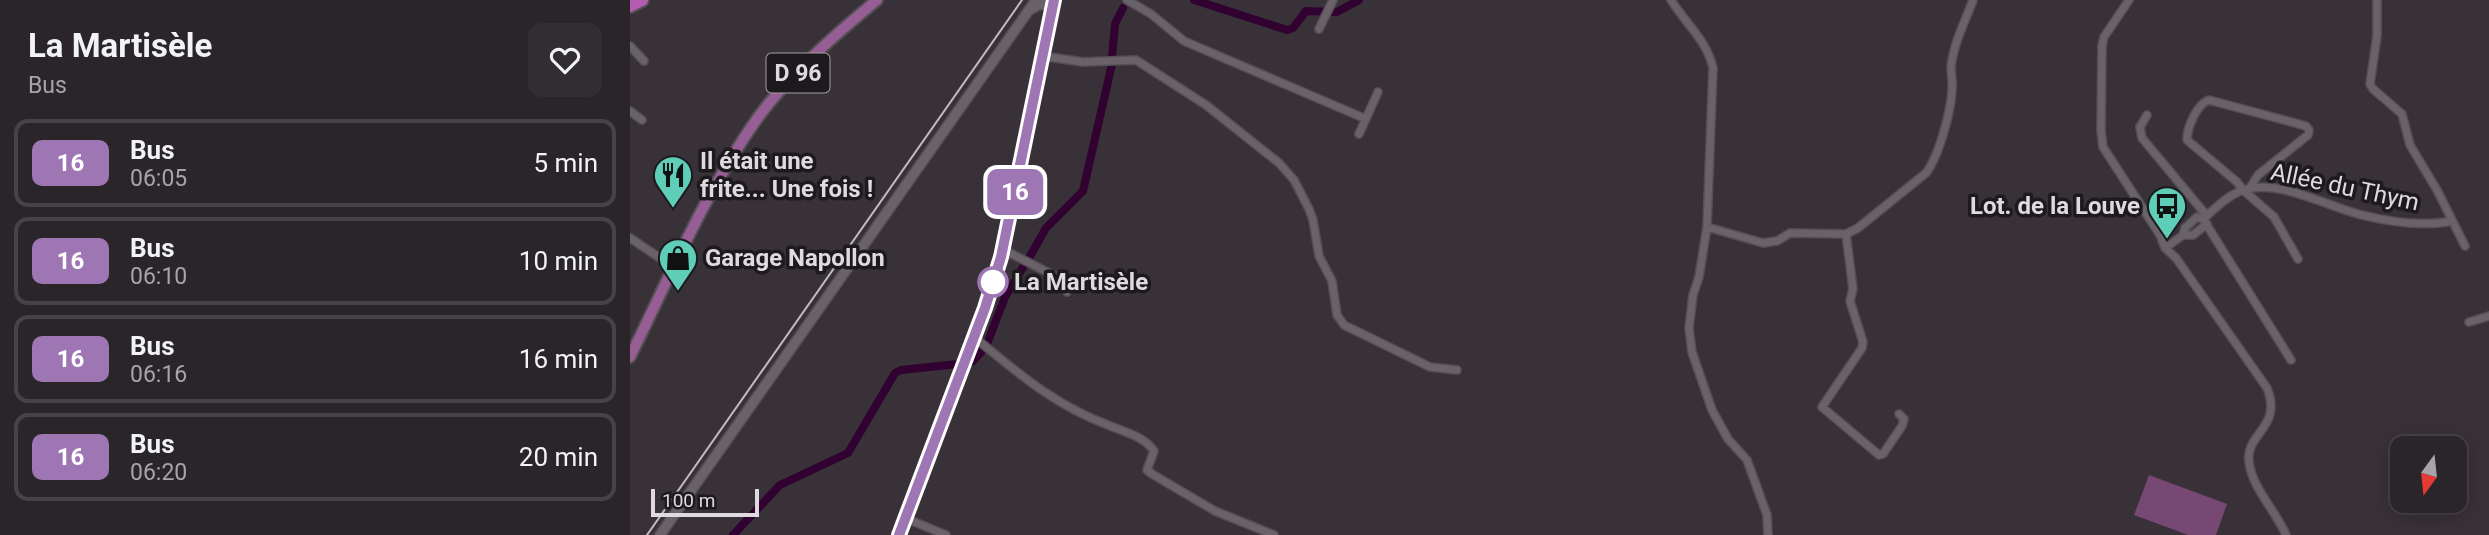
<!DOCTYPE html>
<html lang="fr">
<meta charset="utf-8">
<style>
body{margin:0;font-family:Roboto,sans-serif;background:#322d31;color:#f1f3f6;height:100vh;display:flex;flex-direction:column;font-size:26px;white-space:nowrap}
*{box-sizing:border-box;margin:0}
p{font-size:23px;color:#a5a5a8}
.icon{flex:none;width:38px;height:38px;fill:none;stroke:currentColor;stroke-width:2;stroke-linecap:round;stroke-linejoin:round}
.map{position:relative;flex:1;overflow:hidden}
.panel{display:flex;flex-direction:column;background:#2a2529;width:630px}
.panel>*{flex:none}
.badge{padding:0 14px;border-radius:10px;font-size:24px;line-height:46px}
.needle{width:46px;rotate:195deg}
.buttons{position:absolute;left:1760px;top:436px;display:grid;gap:14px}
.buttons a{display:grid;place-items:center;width:77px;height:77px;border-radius:14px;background:#2a2529;box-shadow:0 4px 18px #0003,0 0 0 2px #464246;font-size:35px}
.scale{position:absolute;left:21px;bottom:18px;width:108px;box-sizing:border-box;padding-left:7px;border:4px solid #dedade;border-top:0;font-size:19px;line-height:24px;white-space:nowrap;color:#dedade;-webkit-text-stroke:5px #1d1a1d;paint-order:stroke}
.map>.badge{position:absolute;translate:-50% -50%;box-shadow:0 0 0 4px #fff}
.round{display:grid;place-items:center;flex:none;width:74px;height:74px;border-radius:14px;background:#322d31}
.overview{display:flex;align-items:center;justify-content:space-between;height:119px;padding:0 28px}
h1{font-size:33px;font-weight:700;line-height:52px}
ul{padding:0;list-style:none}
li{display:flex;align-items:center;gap:21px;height:88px;margin:0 14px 10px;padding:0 14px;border:4px solid #464246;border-radius:14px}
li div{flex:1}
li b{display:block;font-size:26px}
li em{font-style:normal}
li .badge{min-width:77px;font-weight:700;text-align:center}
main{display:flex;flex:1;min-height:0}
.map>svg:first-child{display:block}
.green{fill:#764873}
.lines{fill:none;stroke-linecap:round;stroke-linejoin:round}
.canal{stroke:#310131;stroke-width:8}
.minor-casing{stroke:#544f54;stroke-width:10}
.tertiary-casing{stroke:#544f54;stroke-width:12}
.primary-casing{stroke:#544f54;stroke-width:14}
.motorway-casing{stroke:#544f54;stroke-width:16}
.minor{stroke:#696269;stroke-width:7}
.tertiary{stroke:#696269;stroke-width:9}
.primary{stroke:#965e94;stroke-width:10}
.motorway{stroke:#b45cb1;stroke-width:12}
.tram{stroke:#c0bbbf;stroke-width:2}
.line-casing{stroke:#fff;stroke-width:16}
.line{stroke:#9f76b4;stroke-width:10}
.stop-dot{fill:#fff;stroke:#9f76b4;stroke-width:3.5}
.labels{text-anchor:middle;stroke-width:7;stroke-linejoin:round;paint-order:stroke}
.shield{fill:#1d1a1d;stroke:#a4a0a4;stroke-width:2}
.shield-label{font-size:23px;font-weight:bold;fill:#dedade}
.poi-label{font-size:24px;font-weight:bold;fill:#dedade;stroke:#1d1a1d;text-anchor:start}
.street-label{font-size:24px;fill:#dedade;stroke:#1d1a1d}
.stop-label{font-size:24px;font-weight:bold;fill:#dedade;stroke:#1d1a1d;text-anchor:start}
</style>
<main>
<section class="panel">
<div class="overview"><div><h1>La Martisèle</h1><p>Bus</p></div><a class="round"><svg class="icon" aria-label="heart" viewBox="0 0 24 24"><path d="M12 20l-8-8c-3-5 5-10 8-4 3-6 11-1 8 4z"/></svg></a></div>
<ul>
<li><span class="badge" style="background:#9f76b4;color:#fff">16</span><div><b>Bus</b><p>06:05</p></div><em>5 min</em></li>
<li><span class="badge" style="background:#9f76b4;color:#fff">16</span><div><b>Bus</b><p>06:10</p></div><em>10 min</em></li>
<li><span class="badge" style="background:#9f76b4;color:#fff">16</span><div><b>Bus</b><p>06:16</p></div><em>16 min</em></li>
<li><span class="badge" style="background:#9f76b4;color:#fff">16</span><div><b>Bus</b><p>06:20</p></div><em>20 min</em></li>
</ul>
</section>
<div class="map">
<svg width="1859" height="535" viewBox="0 0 1859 535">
<rect width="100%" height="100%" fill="#383137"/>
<path class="green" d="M1519,475L1597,504L1586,535H1558L1504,515Z"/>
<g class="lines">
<path class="canal" d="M564,0L657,30L663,28L676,11L707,12L729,0
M482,57L485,24L493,8
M399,258L416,228L453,191L482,64
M357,344L375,297L395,264
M337,364L343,361L353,350
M103,535L150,485L218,453L265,373L271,370L328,364"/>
<g class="minor-casing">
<path id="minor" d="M497,0L521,14L554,41L736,119
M1041,0C1055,23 1077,40 1083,68L1077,227L1069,277L1063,295L1059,328L1062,352L1082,410L1098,439L1117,460L1137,515L1138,535
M1499,0L1474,37L1472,46L1471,131L1473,147L1530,235L1535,248L1546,258L1637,388C1653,428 1615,433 1619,462C1622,488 1646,511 1656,535
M1747,0V36L1740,84L1743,89L1772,114L1780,145L1807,190L1835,246
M689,29L703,0
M0,46L14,61
M412,56L453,62L506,60L576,105L649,163L664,180L679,209L683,220L689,256L702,281L707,315L714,325L800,367L827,370
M0,111L12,120
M1517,115L1510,127L1512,138L1577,216
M729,134L748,92
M1620,188L1628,175L1678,135L1679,130L1676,126L1579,100C1567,104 1557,127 1557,140L1607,182L1613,190L1644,217L1668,259
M1573,219C1587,207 1600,193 1617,189C1651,180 1699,207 1732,215C1760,222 1789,226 1817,222
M1077,227L1133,243L1147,241L1160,233L1216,234L1228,228L1296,173C1309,156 1321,111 1322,90C1323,82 1321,75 1321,68C1323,44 1335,22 1343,0
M1216,234L1223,289L1220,301L1233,342L1232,348L1192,407L1249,455L1253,454L1272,426L1274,419L1269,414
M1553,235H1563L1577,224
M0,238L45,268
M1535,248L1553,235L1555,228L1567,217L1573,219L1661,360
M372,249L429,278L434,284L437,292
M1839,322L1859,316
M344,337C388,373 424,405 478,425C494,432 514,436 524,451L517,470L522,474L585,511L644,535
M275,518L316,535
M269,535L355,308L371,257L422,4"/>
</g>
<g class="tertiary-casing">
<path id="tertiary" d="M401,9L408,5L422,4L424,0
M30,535L406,0"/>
</g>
<g class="primary-casing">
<path id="primary" d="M0,357C40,276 76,190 129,116C161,73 206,34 247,0"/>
</g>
<g class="motorway-casing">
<path id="motorway" d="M0,6L12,0"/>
</g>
<use href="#minor" class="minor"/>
<use href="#tertiary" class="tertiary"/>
<use href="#primary" class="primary"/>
<use href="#motorway" class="motorway"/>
<path class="tram" d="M17,535L392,0"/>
</g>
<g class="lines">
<g class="line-casing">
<path id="line" d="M269,535L355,308L371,257L424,0"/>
</g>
<use href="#line" class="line"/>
</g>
<defs>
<g id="restaurant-pin" transform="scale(2.0125)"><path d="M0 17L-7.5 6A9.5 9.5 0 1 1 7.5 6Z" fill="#5eceb8" stroke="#1d1a1d"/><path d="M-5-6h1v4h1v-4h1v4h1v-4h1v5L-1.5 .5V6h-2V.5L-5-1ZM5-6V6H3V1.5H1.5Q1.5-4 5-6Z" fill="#111"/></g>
<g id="bus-pin" transform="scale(2.0125)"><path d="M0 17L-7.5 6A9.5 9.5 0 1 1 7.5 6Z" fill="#5eceb8" stroke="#1d1a1d"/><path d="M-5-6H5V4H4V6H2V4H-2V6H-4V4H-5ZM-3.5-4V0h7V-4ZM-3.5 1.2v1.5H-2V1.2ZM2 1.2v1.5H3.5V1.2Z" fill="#111"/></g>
<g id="shop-pin" transform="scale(2.0125)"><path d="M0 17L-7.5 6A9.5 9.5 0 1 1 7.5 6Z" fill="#5eceb8" stroke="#1d1a1d"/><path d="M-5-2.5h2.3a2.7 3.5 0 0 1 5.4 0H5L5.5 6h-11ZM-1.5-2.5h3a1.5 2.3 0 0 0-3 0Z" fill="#111"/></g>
</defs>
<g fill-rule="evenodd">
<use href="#restaurant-pin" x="43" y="175"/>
<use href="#bus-pin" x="1537" y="206"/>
<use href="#shop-pin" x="48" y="258"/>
</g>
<circle class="stop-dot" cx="363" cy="282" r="14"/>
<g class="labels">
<rect class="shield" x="136.5" y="53.5" width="63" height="39" rx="5"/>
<g class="shield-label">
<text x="168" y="81">D 96</text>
</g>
<g class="poi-label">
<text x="70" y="169">Il était une<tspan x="70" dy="28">frite... Une fois !</tspan></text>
<text x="1510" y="214" text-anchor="end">Lot. de la Louve</text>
<text x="75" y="266">Garage Napollon</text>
</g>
<g class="street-label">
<text transform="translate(1715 187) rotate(12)" y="8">Allée du Thym</text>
</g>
<g class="stop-label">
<text x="384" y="290">La Martisèle</text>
</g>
</g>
</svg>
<div class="buttons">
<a><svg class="needle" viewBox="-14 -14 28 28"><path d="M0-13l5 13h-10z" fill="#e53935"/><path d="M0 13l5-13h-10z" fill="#a5a5a8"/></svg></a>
</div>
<div class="scale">100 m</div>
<b class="badge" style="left:385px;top:192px;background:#9f76b4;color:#fff">16</b>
</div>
</main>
